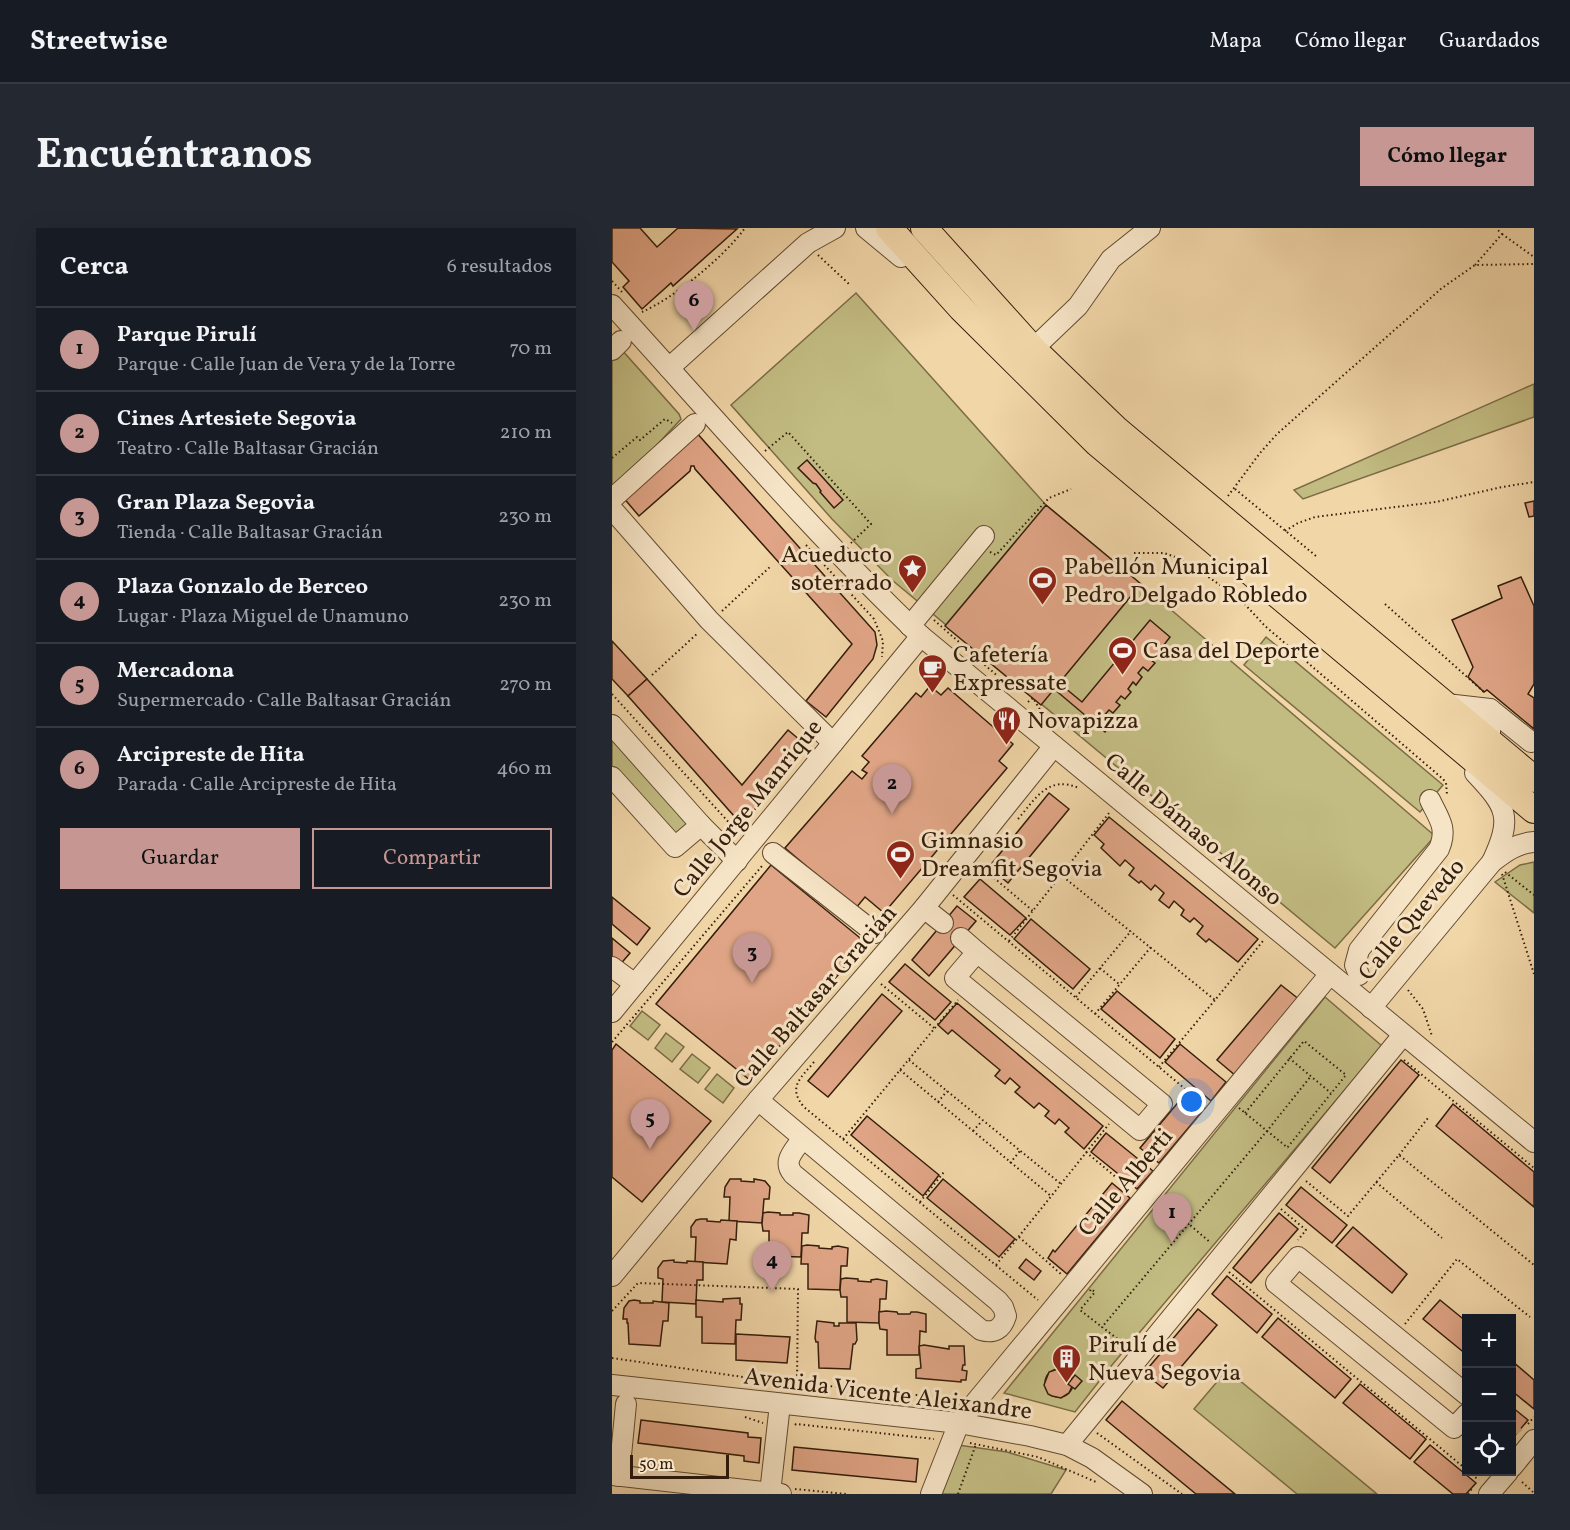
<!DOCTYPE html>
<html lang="es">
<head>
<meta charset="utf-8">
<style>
  body { margin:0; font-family:Vollkorn,serif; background:#242831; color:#f1f3f6 }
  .controls { position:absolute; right:18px; bottom:18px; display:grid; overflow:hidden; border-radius:0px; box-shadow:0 6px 24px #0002 }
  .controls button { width:54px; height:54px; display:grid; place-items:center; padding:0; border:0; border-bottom:2px solid #363941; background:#171b24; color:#f1f3f6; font:30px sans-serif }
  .scale { position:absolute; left:18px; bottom:15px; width:99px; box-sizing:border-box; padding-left:6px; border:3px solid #341d0b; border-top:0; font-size:16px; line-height:21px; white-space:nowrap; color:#341d0b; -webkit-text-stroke:4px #f6e4c6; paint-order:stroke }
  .you { position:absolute; left:580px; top:874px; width:21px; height:21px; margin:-15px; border:4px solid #fff; border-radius:50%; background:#1a73e8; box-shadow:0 0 0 9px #1a73e833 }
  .badge { display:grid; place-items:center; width:39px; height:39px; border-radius:50%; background:#c59692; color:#111; font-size:20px; font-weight:700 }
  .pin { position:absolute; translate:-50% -50px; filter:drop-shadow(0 2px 3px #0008) }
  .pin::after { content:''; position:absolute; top:32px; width:21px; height:18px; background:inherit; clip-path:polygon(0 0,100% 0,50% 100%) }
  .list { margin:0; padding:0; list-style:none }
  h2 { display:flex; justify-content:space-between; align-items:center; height:78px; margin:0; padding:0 24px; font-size:26px }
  h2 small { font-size:20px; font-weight:400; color:#9ea1a6 }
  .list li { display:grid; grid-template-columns:39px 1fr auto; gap:18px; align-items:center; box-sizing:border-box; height:84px; padding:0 24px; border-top:2px solid #363941 }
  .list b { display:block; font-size:22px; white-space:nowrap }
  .list p { margin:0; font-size:20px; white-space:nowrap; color:#9ea1a6 }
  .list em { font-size:20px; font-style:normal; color:#9ea1a6 }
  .actions { display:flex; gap:12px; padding:18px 24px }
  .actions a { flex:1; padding:14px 0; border:2px solid #c59692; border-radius:0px; text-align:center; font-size:21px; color:#c59692 }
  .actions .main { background:#c59692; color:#111 }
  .icon { flex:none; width:33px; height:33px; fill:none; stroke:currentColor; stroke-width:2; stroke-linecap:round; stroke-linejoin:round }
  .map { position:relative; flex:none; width:922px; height:1266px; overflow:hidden; border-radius:0px }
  header { display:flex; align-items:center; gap:36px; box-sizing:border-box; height:84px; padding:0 30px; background:#171b24; border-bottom:2px solid #363941 }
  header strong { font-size:28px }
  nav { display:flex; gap:33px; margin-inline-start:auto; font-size:21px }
  .intro { display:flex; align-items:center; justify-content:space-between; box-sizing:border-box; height:144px; padding:0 36px }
  h1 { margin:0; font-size:42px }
  .button { padding:15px 27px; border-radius:0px; background:#c59692; color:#111; font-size:21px; font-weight:700 }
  main { display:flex; gap:36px; padding:0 36px }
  aside { flex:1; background:#171b24; border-radius:0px; box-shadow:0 6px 24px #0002 }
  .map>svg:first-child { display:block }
</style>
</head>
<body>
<header>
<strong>Streetwise</strong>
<nav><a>Mapa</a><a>Cómo llegar</a><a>Guardados</a></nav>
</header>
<div class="intro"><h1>Encuéntranos</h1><a class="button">Cómo llegar</a></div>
<main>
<aside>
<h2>Cerca<small>6 resultados</small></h2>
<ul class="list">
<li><span class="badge">1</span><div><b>Parque Pirulí</b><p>Parque · Calle Juan de Vera y de la Torre</p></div><em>70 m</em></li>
<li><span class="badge">2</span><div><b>Cines Artesiete Segovia</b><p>Teatro · Calle Baltasar Gracián</p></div><em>210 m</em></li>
<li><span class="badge">3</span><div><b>Gran Plaza Segovia</b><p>Tienda · Calle Baltasar Gracián</p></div><em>230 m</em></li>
<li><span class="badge">4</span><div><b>Plaza Gonzalo de Berceo</b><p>Lugar · Plaza Miguel de Unamuno</p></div><em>230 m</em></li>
<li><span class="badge">5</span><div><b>Mercadona</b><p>Supermercado · Calle Baltasar Gracián</p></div><em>270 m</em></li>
<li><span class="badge">6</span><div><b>Arcipreste de Hita</b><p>Parada · Calle Arcipreste de Hita</p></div><em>460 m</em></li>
</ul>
<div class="actions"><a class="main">Guardar</a><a>Compartir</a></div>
</aside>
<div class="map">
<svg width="922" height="1266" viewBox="0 0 922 1266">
  <rect width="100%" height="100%" fill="#f1d6a8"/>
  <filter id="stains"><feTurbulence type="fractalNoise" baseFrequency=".00333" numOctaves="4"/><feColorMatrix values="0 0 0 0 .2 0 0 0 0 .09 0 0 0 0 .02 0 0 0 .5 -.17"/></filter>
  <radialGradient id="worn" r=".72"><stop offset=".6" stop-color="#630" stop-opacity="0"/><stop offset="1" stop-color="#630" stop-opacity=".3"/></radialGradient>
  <!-- green -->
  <g fill="#c2bc82" stroke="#7b6c46" stroke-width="1.5">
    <polygon points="244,65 434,277 529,356 823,608 723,720 280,352 220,291 119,177"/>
    <polygon points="9,121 67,186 69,191 0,265 0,122"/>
    <polygon points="922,156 922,189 691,271 682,262"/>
    <polygon points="654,409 831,557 808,584 632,437"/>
    <polygon points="0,505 78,593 66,607 56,603 0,541"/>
    <polygon points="922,634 922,685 883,654 908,637"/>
    <polygon points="713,769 770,818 500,1137 463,1184 392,1165"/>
    <polygon points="30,783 48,797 36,812 18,798"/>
    <polygon points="54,805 72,819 60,834 43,820"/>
    <polygon points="80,826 98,840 86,855 68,841"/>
    <polygon points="105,846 122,860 111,875 93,861"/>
    <polygon points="615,1142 765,1266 685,1266 582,1181"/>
    <polygon points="346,1217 395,1224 454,1242 439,1266 324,1266"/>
  </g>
  <!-- building -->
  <g fill="#e0a586" stroke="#341d0b" stroke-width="1.5">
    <polygon points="0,0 28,0 45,19 66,0 125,1 61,58 59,55 30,81 11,59 17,53 0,34"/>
    <polygon points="83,203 263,404 265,417 261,431 214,489 194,473 240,416 83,241 82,238 79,238 78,243 27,288 10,268"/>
    <polygon points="195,232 231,272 222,280 208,264 209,263 204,256 201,255 186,240"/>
    <polygon points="922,273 922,288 917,289 913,275"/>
    <polygon points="434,277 529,356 429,477 333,398"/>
    <polygon points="909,349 922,378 922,456 916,466 922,470 922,501 875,462 872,464 856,449 861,439 840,392 890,370 886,358"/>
    <polygon points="538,392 558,409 551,418 555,421 547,430 543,426 539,432 543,435 536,443 531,439 526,445 530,449 524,457 521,454 516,461 519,464 513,471 509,468 504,474 508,477 501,485 497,482 490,490 498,497 493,504 442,461 447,455 470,474"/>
    <polygon points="0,413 35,451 16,468 0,451"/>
    <polygon points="35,451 130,557 176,502 195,518 130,597 16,468"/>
    <polygon points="318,458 329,467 336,460 401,516 387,533 395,540 272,685 253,669 244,680 173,620 240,543 250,551 255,545 250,542 257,534 250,528 304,465 309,469"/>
    <polygon points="437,565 457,581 396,655 377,639"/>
    <polygon points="497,589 646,711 626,734 597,711 594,714 585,706 591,698 582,690 578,694 569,687 572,682 562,673 557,680 547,672 552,665 543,657 539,662 529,653 527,655 517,647 522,640 513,632 508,638 489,620 492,616 482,607"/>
    <polygon points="159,637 253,714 139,853 44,776"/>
    <polygon points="368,651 414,690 398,707 352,669"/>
    <polygon points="0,669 38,700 25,717 0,696"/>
    <polygon points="345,678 364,693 317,748 300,732"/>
    <polygon points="419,691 478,741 461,761 402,711"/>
    <polygon points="0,710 18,725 6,739 0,734"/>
    <polygon points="293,736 339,774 323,792 277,754"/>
    <polygon points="669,757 688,772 624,848 605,832"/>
    <polygon points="505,763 563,811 548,830 489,781"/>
    <polygon points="270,766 290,783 216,869 196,853"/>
    <polygon points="345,775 491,898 472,921 453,904 457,900 447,891 443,896 433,888 437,883 427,875 422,880 403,864 408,859 398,850 393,856 383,848 388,842 340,802 336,806 326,797"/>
    <polygon points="4,816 99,893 30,974 0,949 0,822"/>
    <polygon points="568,816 614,854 599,873 553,834"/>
    <polygon points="789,832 807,847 718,955 700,940"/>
    <polygon points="574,865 593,880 547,935 528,920"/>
    <polygon points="841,876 922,944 922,979 824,898"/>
    <polygon points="255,888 327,947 311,968 239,907"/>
    <polygon points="494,905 541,943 525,961 479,924"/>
    <polygon points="118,951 129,951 129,953 142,954 142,951 148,952 153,953 158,959 157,971 152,971 150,995 117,993 118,969 112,969 113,959"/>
    <polygon points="331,951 403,1011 387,1029 315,970"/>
    <polygon points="500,955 518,970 455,1046 436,1030 441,1022 443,1024"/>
    <polygon points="689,959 735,997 720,1015 674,977"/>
    <polygon points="156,984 168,985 168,987 181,987 181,985 187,985 197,987 196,1005 190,1005 189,1029 157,1028 157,1003 151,1003 150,996 151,985"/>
    <polygon points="667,985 686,1001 639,1055 621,1040"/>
    <polygon points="89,991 95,991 95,993 108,994 109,992 125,993 124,1012 118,1011 115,1036 83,1034 84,1009 79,1009 79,999 84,992"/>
    <polygon points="741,999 795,1046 780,1065 724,1018"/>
    <polygon points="195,1017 207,1018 207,1020 220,1021 220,1019 226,1018 236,1020 235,1038 229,1038 228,1062 196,1061 196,1036 189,1036 190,1018"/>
    <polygon points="414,1031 429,1043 422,1052 407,1040"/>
    <polygon points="62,1032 62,1034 75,1035 75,1033 91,1034 91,1052 85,1052 84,1076 50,1074 51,1051 46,1050 46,1040 51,1033"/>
    <polygon points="615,1048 660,1086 645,1105 600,1066"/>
    <polygon points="234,1050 246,1051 246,1053 259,1054 259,1052 265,1051 275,1053 274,1071 268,1071 267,1095 235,1094 235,1069 229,1069 228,1062 229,1051"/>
    <polygon points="128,1070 128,1076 130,1076 129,1092 124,1092 123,1116 90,1115 90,1089 84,1089 84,1072 111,1074 111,1071"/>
    <polygon points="22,1072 28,1073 28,1075 41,1075 41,1073 57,1075 56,1093 51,1093 48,1118 17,1116 16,1095 15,1095 15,1091 11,1091 12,1080 17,1073"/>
    <polygon points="828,1072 855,1094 855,1127 811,1091"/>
    <polygon points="586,1081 605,1097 551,1160 532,1145"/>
    <polygon points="274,1083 285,1084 286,1086 298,1086 299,1084 305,1084 314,1086 314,1104 308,1103 307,1127 275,1127 275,1102 268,1101 267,1095 267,1084"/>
    <polygon points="666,1090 739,1151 723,1170 650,1109"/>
    <polygon points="205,1093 222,1095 222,1098 227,1098 227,1095 244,1095 245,1112 243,1116 241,1116 238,1141 207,1140 206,1114 204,1114 203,1110"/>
    <polygon points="124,1106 178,1109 175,1135 124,1132"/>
    <polygon points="312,1117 337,1121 337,1118 352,1118 353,1137 351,1137 350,1142 355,1143 354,1152 349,1152 349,1154 304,1150 304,1141 309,1140 307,1118"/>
    <polygon points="900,1133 922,1152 922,1181 900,1163"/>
    <circle cx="447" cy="1155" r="14"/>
    <polygon points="446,1141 455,1144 459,1147 461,1156 457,1165 449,1170 440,1168 436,1166 432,1157 437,1144"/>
    <polygon points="463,1147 470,1153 463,1161 456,1156"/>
    <polygon points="748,1156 814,1211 798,1231 731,1175"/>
    <polygon points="510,1173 623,1266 584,1266 494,1192"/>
    <polygon points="900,1179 916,1192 900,1211"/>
    <polygon points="29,1192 136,1205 136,1209 149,1210 147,1235 132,1233 132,1228 26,1215"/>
    <polygon points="818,1217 864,1255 854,1266 841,1266 802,1234"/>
    <polygon points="182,1219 306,1231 304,1254 180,1242"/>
  </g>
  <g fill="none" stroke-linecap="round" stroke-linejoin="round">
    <!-- minor-tunnel -->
    <polyline stroke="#cbb189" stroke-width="20" stroke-dasharray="20 10" stroke-linecap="butt" points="900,1205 902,1208"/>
    <defs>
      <g id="minor">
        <polyline points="254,0 289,29"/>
        <path d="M0 77C102 189 200 304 309 408L922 914"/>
        <polyline points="421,121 466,78 499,31 538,0"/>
        <polyline points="0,122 9,113"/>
        <polyline points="57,140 196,15 223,0"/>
        <polyline points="0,271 83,196"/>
        <polyline points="0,281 97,392 221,515"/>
        <polyline points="298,398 372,308"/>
        <polyline points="834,476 878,481 878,514"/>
        <polyline points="878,481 919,514"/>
        <polyline points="0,497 89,597 125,633"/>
        <path d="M863 545C895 579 901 589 880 634"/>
        <polyline points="0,549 63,619 89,597"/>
        <polyline points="161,625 263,705"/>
        <polyline points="312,680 331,695"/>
        <polyline points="349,710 365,724"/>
        <polygon points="365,724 550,876 528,902 343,750"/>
        <polyline points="0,739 23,756"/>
        <path d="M747 747 743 737 747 722 827 621C836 600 827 591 818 572"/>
        <path d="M759 780 880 634C893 624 905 615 922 614"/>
        <polyline points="0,784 309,408"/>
        <path d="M146 872 386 1073 391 1079 394 1088C390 1101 382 1106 369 1102L181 946C170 933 182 923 190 911"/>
        <polyline points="0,1048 146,872 312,680 442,518"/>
        <polyline points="0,1157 347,1195 418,1208 455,1217 480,1230 530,1266"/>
        <polyline points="855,1167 686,1029 664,1055 842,1200 855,1186"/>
        <polyline points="455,1217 791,807"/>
        <polyline points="900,1239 922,1212"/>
        <polyline points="0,1247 169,1266"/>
        <polyline points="7,1248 14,1176"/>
        <polyline points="158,1265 168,1176"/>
        <polyline points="319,1266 347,1195 353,1187 718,746"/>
        <polyline points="877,1266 896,1244"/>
      </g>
      <g id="major">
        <polyline points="277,0 349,80 485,215 922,582"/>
        <polyline points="312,0 421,121 505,202 922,551"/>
      </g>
    </defs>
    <!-- minor casing -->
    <use href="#minor" stroke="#634b32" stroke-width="22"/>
    <!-- major casing -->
    <use href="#major" stroke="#341d0b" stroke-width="28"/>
    <!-- path -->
    <g stroke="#341d0b" stroke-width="2" stroke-dasharray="1.5 3" stroke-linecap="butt">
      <polyline points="890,6 922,29"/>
      <polyline points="206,27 237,56"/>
      <polyline points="863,37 890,6 884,0"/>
      <polyline points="0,53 10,64"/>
      <path d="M30 84C62 70 112 29 133 0"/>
      <polyline points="153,223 176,204 259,296 238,316"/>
      <polyline points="0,230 25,209 28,212 53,191 60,195"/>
      <polyline points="623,261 704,328"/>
      <polyline points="616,268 648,225 665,206 830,60 863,37 922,36"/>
      <polyline points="673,303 686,295 703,289 824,274 890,259 922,254"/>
      <polyline points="194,317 262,391 271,413 270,429"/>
      <polyline points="378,324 384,327 437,270 459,261"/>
      <polyline points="522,325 552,325 572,332 628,371 653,398 831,551 834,555 835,567"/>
      <polyline points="773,376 872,464"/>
      <polyline points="110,383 159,338"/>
      <polyline points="322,392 390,452"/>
      <polyline points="40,447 86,405"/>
      <polyline points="0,466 121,599 129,602"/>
      <polyline points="416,474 421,470 430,485"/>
      <polyline points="497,585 449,647 603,772 651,713"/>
      <path d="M406 591C424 570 436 547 467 560"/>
      <polyline points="368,638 421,683"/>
      <polyline points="893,644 922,667"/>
      <polyline points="890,646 922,746"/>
      <polyline points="341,667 590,875"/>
      <polyline points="397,713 449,647"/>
      <polyline points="488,740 507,756"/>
      <polyline points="269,756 322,800"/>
      <polyline points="796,762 811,781 820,808"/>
      <polyline points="464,769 519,703"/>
      <polyline points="483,786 539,719"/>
      <polyline points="0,814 150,638"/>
      <polyline points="677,830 719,865"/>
      <polyline points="297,832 449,956"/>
      <polyline points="792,832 922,940"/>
      <path d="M202 834C189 850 175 859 192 879L426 1072"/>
      <polyline points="547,839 603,772"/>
      <polyline points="288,842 439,968"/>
      <polyline points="326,874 335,863"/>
      <polyline points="627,880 676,920"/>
      <polyline points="633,885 692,813 734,847 675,920"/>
      <polyline points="361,903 370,893"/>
      <polyline points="231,911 346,772"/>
      <polyline points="474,924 518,961"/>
      <polyline points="787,927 816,890"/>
      <polyline points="398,935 408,923"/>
      <polyline points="694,953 736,988 787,927 922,1037"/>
      <polyline points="764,954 830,1010"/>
      <polyline points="308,974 332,944"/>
      <polyline points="551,974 599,1015"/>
      <polyline points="669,981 694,1002 686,1012"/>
      <polyline points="407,1009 450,1047"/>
      <polyline points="384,1037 497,896"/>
      <polyline points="617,1044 855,1242"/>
      <polyline points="478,1063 479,1061 483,1064 468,1082 490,1099"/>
      <polyline points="0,1083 26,1055 186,1061 185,1155"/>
      <polyline points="793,1096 845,1031 918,1089"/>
      <polyline points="516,1119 490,1099 655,903 699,848"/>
      <polyline points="0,1130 138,1150 344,1171"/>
      <polyline points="133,1189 151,1195"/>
      <polyline points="916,1196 922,1189"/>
      <polyline points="183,1197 184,1196 322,1211"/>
      <polyline points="485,1205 570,1266"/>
      <polyline points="358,1215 426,1229 484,1254"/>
      <polyline points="856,1244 867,1252"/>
      <polyline points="910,1254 922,1265"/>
      <polyline points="183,1261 234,1266"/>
      <polyline points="346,1266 364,1216"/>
      <polyline points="856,1266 861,1259"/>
    </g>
    <!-- minor -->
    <use href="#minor" stroke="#f6e4c6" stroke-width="20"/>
    <!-- major -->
    <use href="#major" stroke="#f1d6a8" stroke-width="26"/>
  </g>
  <!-- icons -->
  <defs>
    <symbol id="sight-pin" viewBox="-11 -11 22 30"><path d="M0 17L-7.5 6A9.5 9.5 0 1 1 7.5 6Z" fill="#8f2418" stroke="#f6e4c6"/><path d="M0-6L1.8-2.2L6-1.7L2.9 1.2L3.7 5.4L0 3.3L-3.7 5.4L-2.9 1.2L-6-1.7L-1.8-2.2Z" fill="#fff"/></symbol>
    <symbol id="stadium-pin" viewBox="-11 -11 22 30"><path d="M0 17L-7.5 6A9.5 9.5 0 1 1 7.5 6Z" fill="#8f2418" stroke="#f6e4c6"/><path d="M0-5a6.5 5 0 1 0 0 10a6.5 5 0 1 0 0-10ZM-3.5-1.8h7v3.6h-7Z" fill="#fff"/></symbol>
    <symbol id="cafe-pin" viewBox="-11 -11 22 30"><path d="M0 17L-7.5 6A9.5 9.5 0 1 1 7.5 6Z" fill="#8f2418" stroke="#f6e4c6"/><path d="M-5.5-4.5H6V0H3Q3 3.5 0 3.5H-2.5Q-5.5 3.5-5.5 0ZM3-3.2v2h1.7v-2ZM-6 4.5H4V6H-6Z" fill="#fff"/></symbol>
    <symbol id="restaurant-pin" viewBox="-11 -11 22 30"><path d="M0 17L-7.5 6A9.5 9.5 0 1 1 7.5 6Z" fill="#8f2418" stroke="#f6e4c6"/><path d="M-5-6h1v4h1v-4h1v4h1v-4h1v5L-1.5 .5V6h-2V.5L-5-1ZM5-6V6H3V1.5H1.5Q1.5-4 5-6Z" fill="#fff"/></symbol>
    <symbol id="building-pin" viewBox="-11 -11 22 30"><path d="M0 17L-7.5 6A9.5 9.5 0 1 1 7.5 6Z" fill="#8f2418" stroke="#f6e4c6"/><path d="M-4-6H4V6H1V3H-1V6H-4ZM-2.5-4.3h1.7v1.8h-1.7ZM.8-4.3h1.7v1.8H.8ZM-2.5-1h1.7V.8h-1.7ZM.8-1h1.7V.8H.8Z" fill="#fff"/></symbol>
  </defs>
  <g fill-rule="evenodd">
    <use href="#sight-pin" x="284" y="324" width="33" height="45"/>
    <use href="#stadium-pin" x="414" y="336" width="33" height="45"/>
    <use href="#stadium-pin" x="494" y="406" width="33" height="45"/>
    <use href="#cafe-pin" x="304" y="424" width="33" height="45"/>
    <use href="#restaurant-pin" x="378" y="476" width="33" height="45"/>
    <use href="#stadium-pin" x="272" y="610" width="33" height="45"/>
    <use href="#building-pin" x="438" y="1114" width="33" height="45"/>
  </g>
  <g text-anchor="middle" stroke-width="6" stroke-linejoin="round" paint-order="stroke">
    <!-- poi labels -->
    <g font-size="24" fill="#341d0b" stroke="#f6e4c6" text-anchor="start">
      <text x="280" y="334" text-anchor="end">Acueducto<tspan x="280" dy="28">soterrado</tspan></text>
      <text x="452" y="346">Pabellón Municipal<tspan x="452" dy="28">Pedro Delgado Robledo</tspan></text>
      <text x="531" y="430">Casa del Deporte</text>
      <text x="341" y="434">Cafetería<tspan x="341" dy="28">Expressate</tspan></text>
      <text x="415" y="500">Novapizza</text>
      <text x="309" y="620">Gimnasio<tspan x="309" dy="28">Dreamfit Segovia</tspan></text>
      <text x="476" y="1124">Pirulí de<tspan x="476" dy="28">Nueva Segovia</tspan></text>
    </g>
    <!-- street labels -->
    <g font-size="24" fill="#341d0b" stroke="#f6e4c6">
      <text transform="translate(135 580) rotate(-51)" y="8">Calle Jorge Manrique</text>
      <text transform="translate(582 601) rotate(40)" y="8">Calle Dámaso Alonso</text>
      <text transform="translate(799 691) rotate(-50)" y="8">Calle Quevedo</text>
      <text transform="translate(203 768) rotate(-49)" y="8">Calle Baltasar Gracián</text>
      <text transform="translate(513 954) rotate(-50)" y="8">Calle Alberti</text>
      <text transform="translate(276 1165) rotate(7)" y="8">Avenida Vicente Aleixandre</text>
    </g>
  </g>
  <rect width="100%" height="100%" filter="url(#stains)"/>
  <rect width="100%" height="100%" fill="url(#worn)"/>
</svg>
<div class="controls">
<button>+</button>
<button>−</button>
<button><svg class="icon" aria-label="locate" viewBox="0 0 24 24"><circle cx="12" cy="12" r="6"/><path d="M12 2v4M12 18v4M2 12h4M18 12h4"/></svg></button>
</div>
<div class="scale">50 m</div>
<div class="you"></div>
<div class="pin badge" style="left:560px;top:1015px">1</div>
<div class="pin badge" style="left:280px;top:586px">2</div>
<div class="pin badge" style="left:140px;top:755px">3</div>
<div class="pin badge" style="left:160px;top:1063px">4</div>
<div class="pin badge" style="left:38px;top:921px">5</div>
<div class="pin badge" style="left:82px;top:103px">6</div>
</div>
</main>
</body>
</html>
